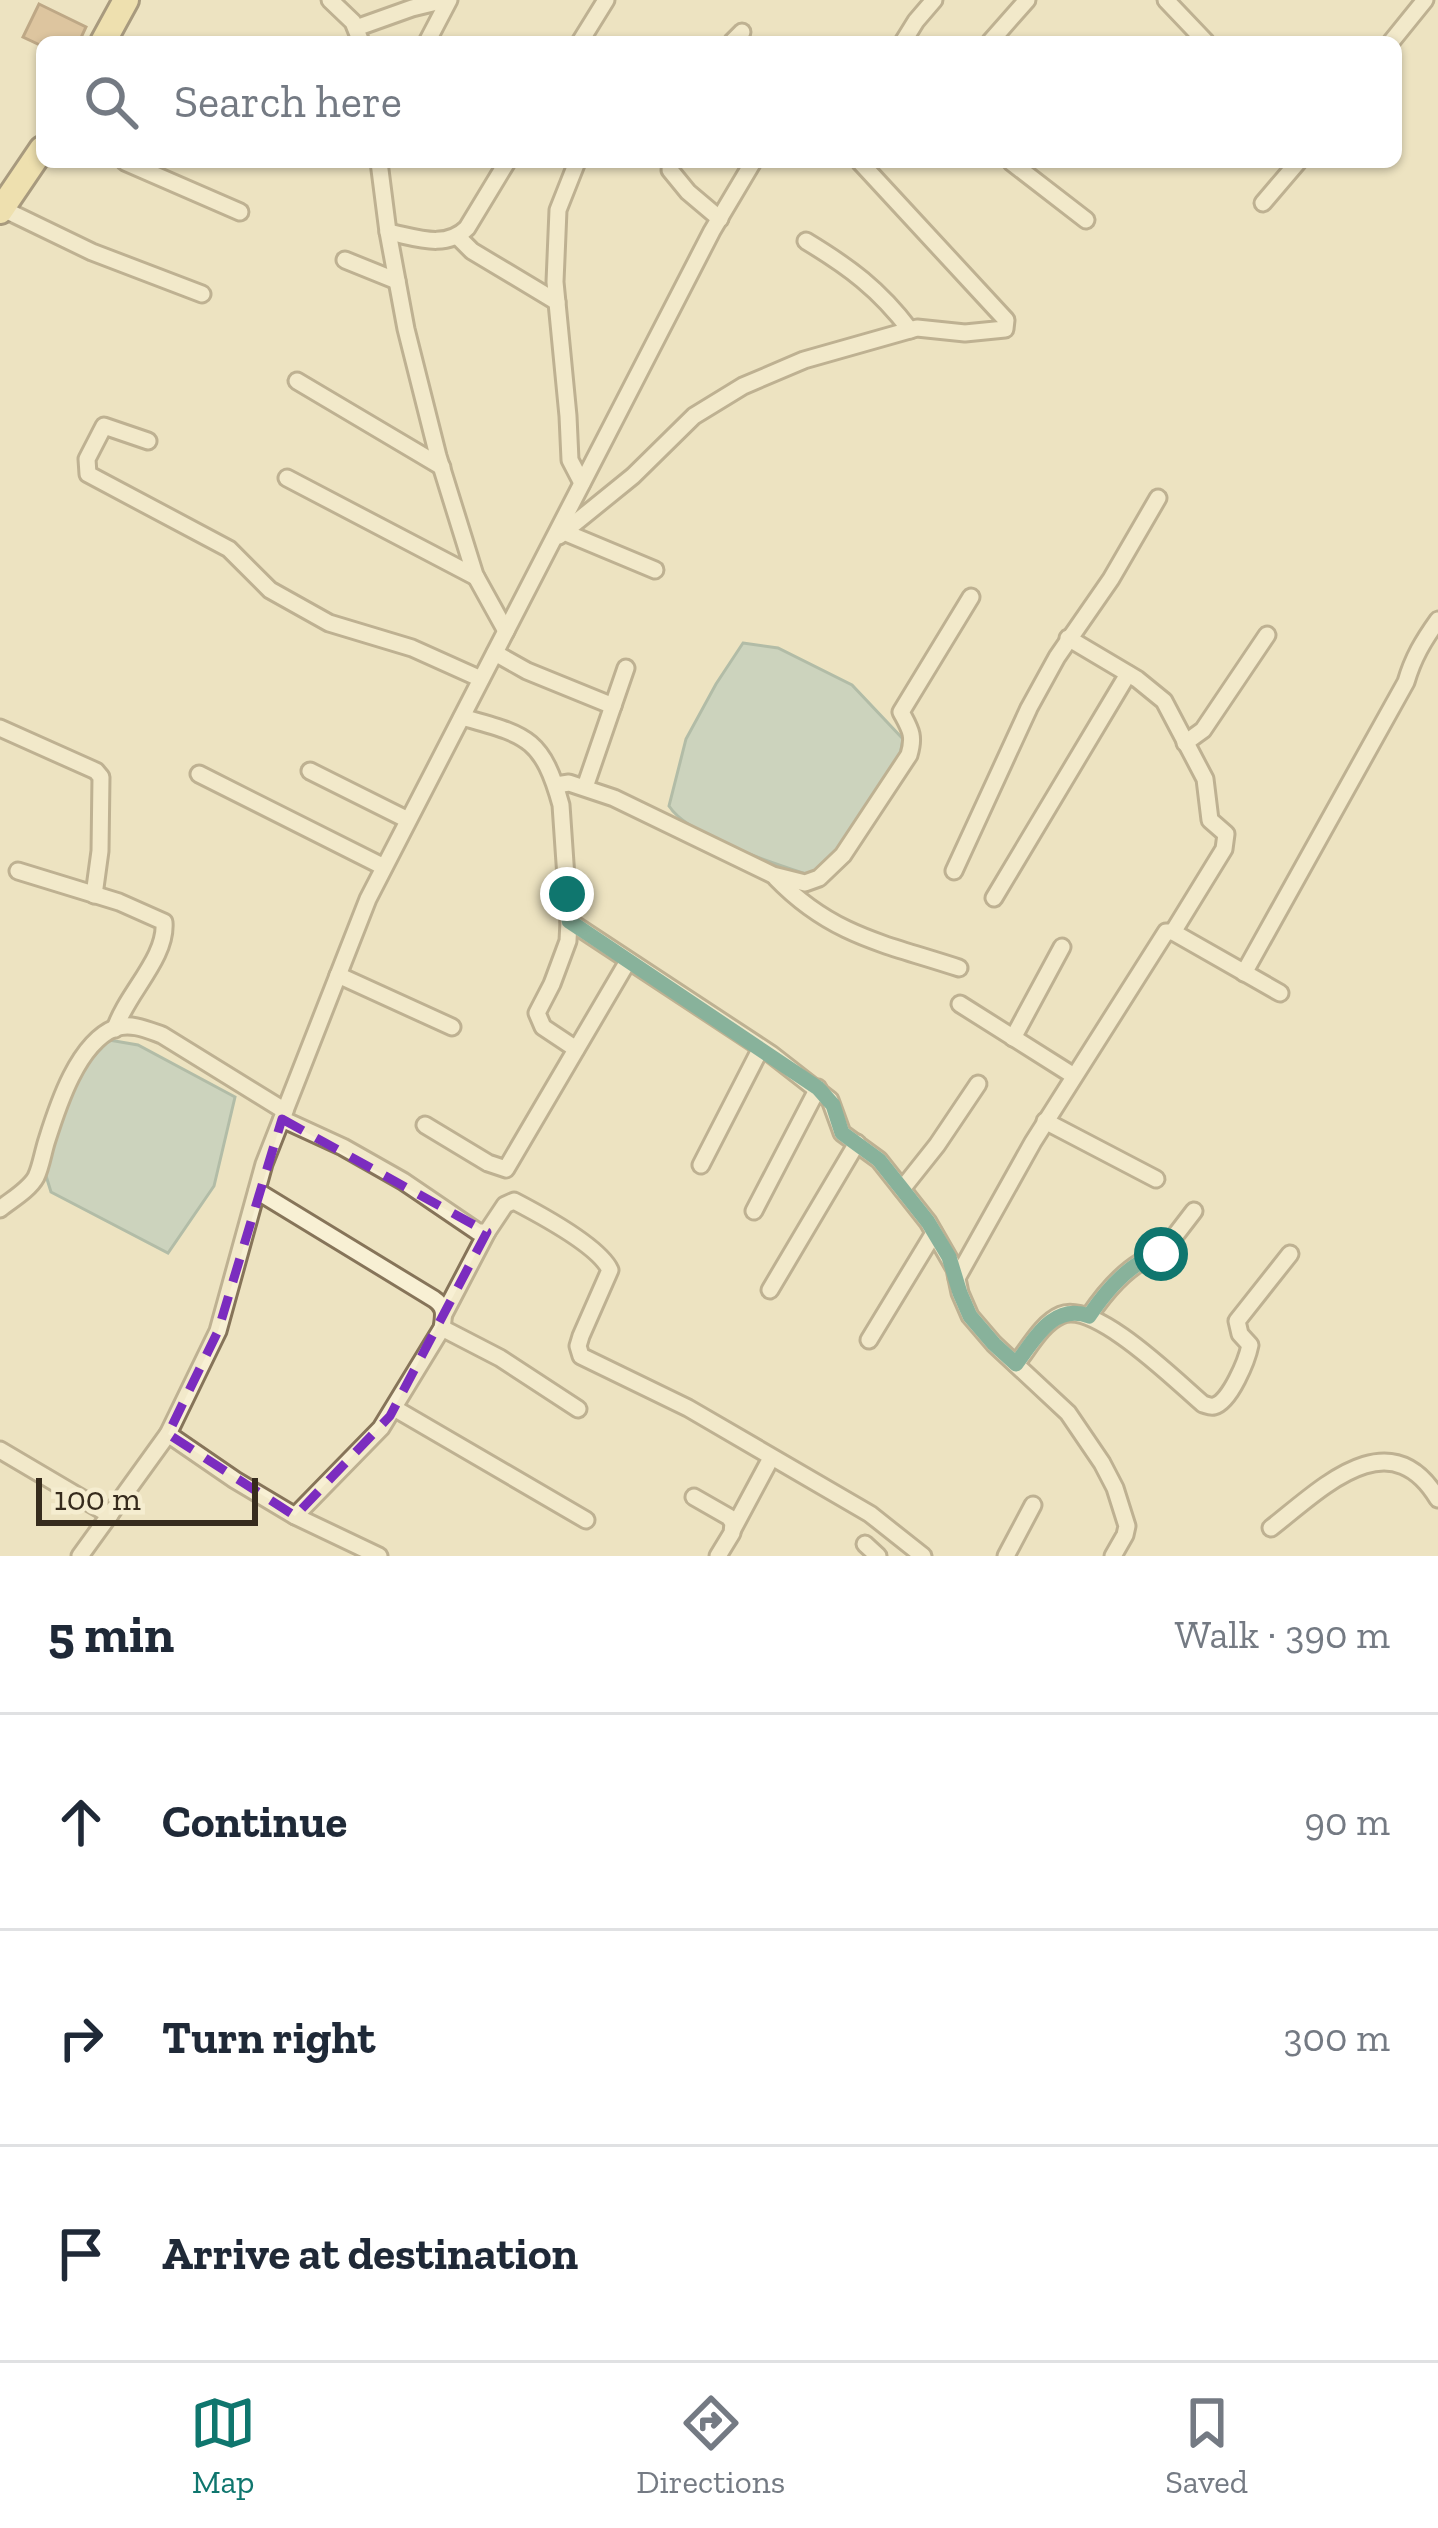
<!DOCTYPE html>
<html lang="en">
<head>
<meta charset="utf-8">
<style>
  body { margin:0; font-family:"Zilla Slab",serif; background:#f2f2f3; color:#1f2937 }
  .scale { position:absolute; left:36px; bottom:30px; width:222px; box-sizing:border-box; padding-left:12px; border:6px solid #362b1d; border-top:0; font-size:33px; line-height:42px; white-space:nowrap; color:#362b1d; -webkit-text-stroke:9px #f5edd0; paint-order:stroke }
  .stop { position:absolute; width:36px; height:36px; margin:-27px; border:9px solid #0f766e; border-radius:50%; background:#fff }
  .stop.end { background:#0f766e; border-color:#fff; box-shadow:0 3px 12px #0008 }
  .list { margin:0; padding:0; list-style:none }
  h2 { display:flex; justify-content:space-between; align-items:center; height:156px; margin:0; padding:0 48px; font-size:51px }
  h2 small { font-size:39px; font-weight:400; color:#747a83 }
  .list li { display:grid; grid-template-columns:78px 1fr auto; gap:36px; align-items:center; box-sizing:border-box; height:216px; padding:0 48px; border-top:3px solid #e0e1e3 }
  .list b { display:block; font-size:45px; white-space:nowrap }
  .list em { font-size:39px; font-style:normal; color:#747a83 }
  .icon { flex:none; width:66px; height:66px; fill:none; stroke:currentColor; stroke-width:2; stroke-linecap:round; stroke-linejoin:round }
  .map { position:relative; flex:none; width:1438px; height:1556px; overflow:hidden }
  .search { position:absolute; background:#fff; box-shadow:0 3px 9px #0004; left:36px; right:36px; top:36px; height:132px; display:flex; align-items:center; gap:30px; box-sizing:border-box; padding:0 42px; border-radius:18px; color:#747a83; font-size:45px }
  .sheet { height:804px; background:#fff }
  nav { display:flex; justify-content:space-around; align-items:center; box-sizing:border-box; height:168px; border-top:3px solid #e0e1e3; background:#fff; font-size:33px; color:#747a83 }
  nav a { display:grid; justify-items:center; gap:6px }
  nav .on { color:#0f766e }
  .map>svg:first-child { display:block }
</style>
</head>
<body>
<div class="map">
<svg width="1438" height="1556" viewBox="0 0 1438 1556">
  <rect width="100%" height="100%" fill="#ede3c1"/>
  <!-- water -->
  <g fill="#a4bfb9" stroke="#6b8d87" stroke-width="3">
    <path d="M743 643 778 648 852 685 903 739 899 760 888 778 852 827 833 860 812 876C776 864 689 837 669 806L686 739 716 684Z"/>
    <polygon points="109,1040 138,1045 235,1097 214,1186 168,1253 51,1192 43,1166 81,1070"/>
  </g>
  <!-- building -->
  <polygon fill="#cba077" stroke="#85603f" stroke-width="3" points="39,4 86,27 79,42 42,42 42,46 23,37"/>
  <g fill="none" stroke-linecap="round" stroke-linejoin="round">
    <defs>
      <g id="minor">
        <polyline points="330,0 353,22 361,42"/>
        <polyline points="1166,0 1206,42"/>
        <polyline points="356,28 412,8 445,0"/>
        <polyline points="427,42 449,0"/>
        <polyline points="580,42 606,0"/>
        <polyline points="732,42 742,32"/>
        <polyline points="903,42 916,21 934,0"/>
        <polyline points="990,42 1027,0"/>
        <polyline points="1391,42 1425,0"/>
        <polyline points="125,162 240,212"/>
        <polyline points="379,162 388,232 406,329 438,456 475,575 506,631"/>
        <polyline points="577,162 558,210 555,282 568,416 570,460 582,483"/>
        <polyline points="671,162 670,170 688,192 720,219"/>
        <polyline points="1011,162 1086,220"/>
        <polyline points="1263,203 1298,162"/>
        <polyline points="1,208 92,252 202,294"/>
        <path d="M388 232C415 237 445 250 467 228L507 162"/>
        <polyline points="458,237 472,251 557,302"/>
        <path d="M806 241C849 267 879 289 910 330"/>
        <polyline points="345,260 397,281"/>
        <polyline points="297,381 442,467"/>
        <polyline points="148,441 104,426 87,459 88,474 229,549 270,590 329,623 412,648 481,679"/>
        <polyline points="287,478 476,577"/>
        <polyline points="564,532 655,570"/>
        <polyline points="559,536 633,476 694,416 743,386 804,360 917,328 965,333 1005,329 1006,320 860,162"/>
        <polyline points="1068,638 1137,679 1164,701 1205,779 1210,820 1226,834 1224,849 1173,932"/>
        <polyline points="495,653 527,671 613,706"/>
        <path d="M462 717C525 735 542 736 561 805L569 921 568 941 552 984 537 1013 543 1027 576 1049"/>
        <polyline points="0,728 96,771 101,777 100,851 94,895"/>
        <polyline points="1185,743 1203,730 1267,635"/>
        <polyline points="310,771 408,820"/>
        <polyline points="199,774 384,867"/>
        <path d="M556 785 569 783 614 798 773 875 805 883 819 878 843 855 909 755C915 735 910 729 901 712L971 597"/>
        <polyline points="585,787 626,668"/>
        <path d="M18 871 119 902 164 922C167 958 126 994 115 1029"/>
        <polyline points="954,871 1029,708 1057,657 1111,579 1158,498"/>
        <path d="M776 878C832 936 886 944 959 968"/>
        <polyline points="994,898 1128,674"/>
        <polyline points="569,921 771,1054 830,1100 842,1133 879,1160 928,1222 955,1269 960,1293 970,1316 994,1344 1068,1413 1102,1463 1115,1488 1127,1526 1125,1535 1113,1556"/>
        <path d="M1244 973 1406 682C1413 658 1423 641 1438 620"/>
        <polyline points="338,975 452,1027"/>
        <polyline points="960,1004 1074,1076"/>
        <polyline points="1013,1038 1062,947"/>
        <path d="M282 1119 343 1147 403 1181 478 1232H487L505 1205 514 1201C539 1214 599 1246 610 1270L581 1336 578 1346 581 1356 688 1408 870 1514 923 1556"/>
        <polyline points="1045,1121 1156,1179"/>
        <polyline points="425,1125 488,1163 506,1169 628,961"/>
        <polyline points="701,1165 761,1048"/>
        <polyline points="902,1189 937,1145 978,1084"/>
        <path d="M257 1191 434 1299C446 1307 444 1315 442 1328L381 1428 295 1516"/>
        <path d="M0 1209C11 1200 29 1190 36 1177 41 1167 43 1152 47 1140 58 1105 78 1043 115 1028 131 1022 148 1030 162 1035L285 1111"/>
        <polyline points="754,1211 818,1088"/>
        <polyline points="957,1278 1033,1142 1166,932 1173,932 1280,993"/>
        <polyline points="770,1290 857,1143"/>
        <polyline points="444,1314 487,1232"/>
        <path d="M1089 1316C1106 1291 1131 1260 1161 1254L1194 1211"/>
        <polyline points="442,1328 500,1358 578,1409"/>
        <polyline points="869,1340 934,1233"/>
        <path d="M1016 1364C1029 1348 1042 1323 1061 1315 1095 1300 1177 1382 1203 1404 1207 1405 1210 1407 1214 1406 1230 1402 1247 1360 1250 1345L1240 1334 1237 1321 1290 1254"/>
        <polyline points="394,1408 586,1520"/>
        <polyline points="168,1434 235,1480 295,1516 379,1556"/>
        <polyline points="0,1450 110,1515"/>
        <polyline points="694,1497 729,1517 733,1523 732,1533 718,1556"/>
        <path d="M1271 1528C1320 1490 1389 1418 1438 1499"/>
        <polyline points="733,1529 771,1458"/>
        <polyline points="865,1544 878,1556"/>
        <polyline points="80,1556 168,1434 218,1331 264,1164 368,899 712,231 753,162"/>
        <polyline points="1006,1556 1033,1505"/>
      </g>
      <g id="primary">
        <polyline points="103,42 126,0"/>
        <polyline points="0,211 42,149"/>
      </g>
    </defs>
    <!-- minor casing -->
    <use href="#minor" stroke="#867459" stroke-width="21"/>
    <!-- primary casing -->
    <use href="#primary" stroke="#54422d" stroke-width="30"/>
    <!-- minor -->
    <use href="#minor" stroke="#f8f0d4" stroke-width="15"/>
    <!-- primary -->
    <use href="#primary" stroke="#f0db99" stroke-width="24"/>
  </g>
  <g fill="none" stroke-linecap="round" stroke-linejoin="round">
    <!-- route -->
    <path stroke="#0f766e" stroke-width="15" d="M567 894 569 921 575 925 818 1088 833 1105 842 1133 879 1160 928 1222 949 1257 960 1293 970 1316 994 1344 1016 1364C1035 1339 1053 1303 1089 1316 1106 1291 1131 1260 1161 1254"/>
  </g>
  <!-- marked area -->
  <path d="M0 0H1438V1556H0ZM282 1119 487 1232 390 1416 295 1516 168 1434 218 1331Z" fill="#ede3c1" fill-opacity=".55" fill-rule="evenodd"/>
  <path fill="none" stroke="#7b2cbf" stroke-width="9" stroke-dasharray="24 15" stroke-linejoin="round" d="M282 1119 487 1232 390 1416 295 1516 168 1434 218 1331Z"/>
</svg>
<div class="scale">100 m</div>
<div class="stop" style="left:1161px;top:1254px"></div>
<div class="stop end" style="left:567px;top:894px"></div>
<div class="search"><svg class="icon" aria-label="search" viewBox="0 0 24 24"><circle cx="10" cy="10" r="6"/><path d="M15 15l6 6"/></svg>Search here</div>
</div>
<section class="sheet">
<h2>5 min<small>Walk · 390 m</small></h2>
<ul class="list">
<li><svg class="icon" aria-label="ahead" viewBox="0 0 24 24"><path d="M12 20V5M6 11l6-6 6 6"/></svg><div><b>Continue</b></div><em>90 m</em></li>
<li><svg class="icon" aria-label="right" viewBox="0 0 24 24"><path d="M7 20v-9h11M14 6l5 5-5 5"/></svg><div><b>Turn right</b></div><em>300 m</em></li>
<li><svg class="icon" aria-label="arrive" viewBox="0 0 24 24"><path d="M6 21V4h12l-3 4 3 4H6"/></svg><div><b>Arrive at destination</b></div></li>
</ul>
</section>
<nav>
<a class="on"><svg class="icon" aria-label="map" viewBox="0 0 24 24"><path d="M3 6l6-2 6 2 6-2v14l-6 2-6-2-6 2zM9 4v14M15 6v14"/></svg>Map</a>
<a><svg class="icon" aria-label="directions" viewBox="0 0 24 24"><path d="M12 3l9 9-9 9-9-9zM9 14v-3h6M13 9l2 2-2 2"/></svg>Directions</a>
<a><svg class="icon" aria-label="saved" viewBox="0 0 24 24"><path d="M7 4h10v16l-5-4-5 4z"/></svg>Saved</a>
</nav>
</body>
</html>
